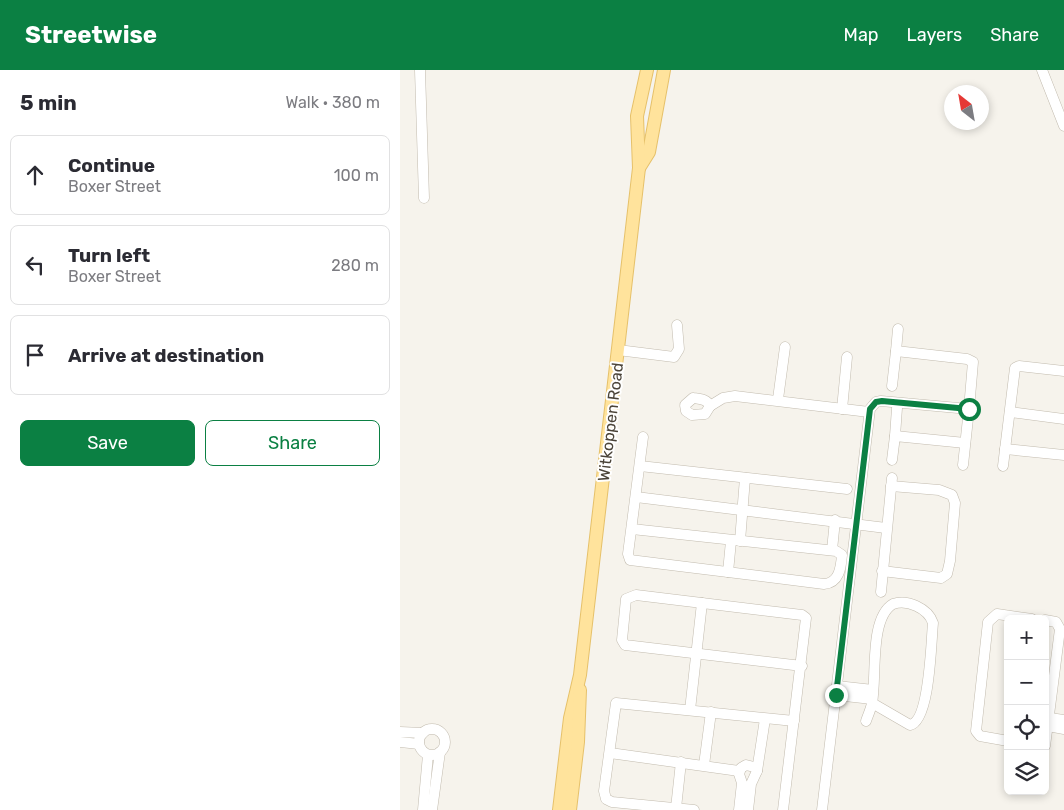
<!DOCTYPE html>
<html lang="en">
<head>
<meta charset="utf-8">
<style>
  body { margin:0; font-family:Rubik,sans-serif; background:#f7f7f7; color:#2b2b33 }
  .controls { position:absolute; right:15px; bottom:15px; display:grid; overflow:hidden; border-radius:8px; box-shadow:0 2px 8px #0003 }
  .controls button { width:45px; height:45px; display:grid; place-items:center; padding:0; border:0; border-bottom:1px solid #e1e1e2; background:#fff; color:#2b2b33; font:25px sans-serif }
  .compass { position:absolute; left:544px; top:15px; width:45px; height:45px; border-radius:50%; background:#fff; box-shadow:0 2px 8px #0003; rotate:329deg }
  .stop { position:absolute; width:15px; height:15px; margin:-11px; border:4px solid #0b8043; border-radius:50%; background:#fff }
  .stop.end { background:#0b8043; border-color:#fff; box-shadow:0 1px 5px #0008 }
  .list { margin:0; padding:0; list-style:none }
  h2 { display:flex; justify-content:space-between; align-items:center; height:65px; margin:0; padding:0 20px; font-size:21px }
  h2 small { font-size:16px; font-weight:400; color:#7c7c81 }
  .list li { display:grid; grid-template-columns:32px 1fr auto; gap:15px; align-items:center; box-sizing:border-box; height:80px; margin:0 10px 10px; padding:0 10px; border:1px solid #e1e1e2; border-radius:8px }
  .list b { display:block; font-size:19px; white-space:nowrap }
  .list p { margin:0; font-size:16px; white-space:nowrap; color:#7c7c81 }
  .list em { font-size:16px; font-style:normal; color:#7c7c81 }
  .actions { display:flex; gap:10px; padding:15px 20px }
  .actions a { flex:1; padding:11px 0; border:1px solid #0b8043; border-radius:8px; text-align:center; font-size:18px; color:#0b8043 }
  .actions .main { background:#0b8043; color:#fff }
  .icon { flex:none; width:28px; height:28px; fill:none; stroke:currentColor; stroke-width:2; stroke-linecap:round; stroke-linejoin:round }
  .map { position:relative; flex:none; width:664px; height:740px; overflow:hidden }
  header { display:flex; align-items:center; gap:30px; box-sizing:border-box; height:70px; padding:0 25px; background:#0b8043; color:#fff }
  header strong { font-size:24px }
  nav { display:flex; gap:28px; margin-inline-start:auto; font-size:18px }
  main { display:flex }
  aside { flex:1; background:#fff }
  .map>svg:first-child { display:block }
</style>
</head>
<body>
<header>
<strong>Streetwise</strong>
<nav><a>Map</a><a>Layers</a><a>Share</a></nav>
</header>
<main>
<aside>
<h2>5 min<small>Walk · 380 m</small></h2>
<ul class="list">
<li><svg class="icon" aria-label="ahead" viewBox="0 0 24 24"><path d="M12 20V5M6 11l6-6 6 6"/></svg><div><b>Continue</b><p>Boxer Street</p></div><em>100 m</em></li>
<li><svg class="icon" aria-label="left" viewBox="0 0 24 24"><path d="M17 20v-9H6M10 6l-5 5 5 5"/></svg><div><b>Turn left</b><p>Boxer Street</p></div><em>280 m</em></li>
<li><svg class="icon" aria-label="arrive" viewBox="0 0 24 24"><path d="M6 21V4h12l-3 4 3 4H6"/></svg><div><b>Arrive at destination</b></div></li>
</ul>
<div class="actions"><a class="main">Save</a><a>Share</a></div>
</aside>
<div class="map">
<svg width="664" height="740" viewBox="0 0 664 740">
  <rect width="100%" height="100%" fill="#f6f3ec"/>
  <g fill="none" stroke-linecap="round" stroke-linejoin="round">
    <defs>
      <g id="minor">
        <polyline points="20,0 24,128"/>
        <polyline points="642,0 664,56"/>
        <polyline points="498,259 496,281 567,289 573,292 569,339"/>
        <polyline points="218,280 274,287 279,279 277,255"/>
        <polyline points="492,316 496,281"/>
        <path d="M293 328C300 329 307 329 310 336L305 344 292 345 286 341 285 335Z"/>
        <polyline points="378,329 385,277"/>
        <polyline points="310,336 323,328 335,326 469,342"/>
        <polyline points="442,339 447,287"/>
        <polyline points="610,342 664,349"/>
        <polyline points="495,366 497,338"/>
        <polyline points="605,379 664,385"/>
        <polyline points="492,390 495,366 565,373"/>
        <polyline points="240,396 447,419"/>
        <polyline points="603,396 615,298 619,296 664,301"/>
        <polyline points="236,427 486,458"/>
        <path d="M232 459 436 481 442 485C441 498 439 513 424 514L230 490 228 484 243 367"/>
        <polyline points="340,471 345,408"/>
        <polyline points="432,480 435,450"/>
        <polyline points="482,501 541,508 547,504 550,491 555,433 552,425 539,420 491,416"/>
        <polyline points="328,502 331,471"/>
        <polyline points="481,522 492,408"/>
        <polyline points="645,550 656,552 660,559 645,676"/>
        <polyline points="437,616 473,620"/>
        <polyline points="436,625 472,629"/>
        <polyline points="290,640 302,533"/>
        <polyline points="650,648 664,650"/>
        <path d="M466 651C468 645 471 639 472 633 477 607 469 548 493 534 507 529 528 538 533 553 531 572 530 651 510 655L472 633"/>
        <polyline points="648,656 664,659"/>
        <circle cx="32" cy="672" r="13"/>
        <polyline points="0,662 23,663"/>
        <polyline points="608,671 580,666 576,661 588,552 597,544 632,549"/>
        <polyline points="0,672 19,674"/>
        <polyline points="210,683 339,701"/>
        <polyline points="304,695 311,642"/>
        <polyline points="357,701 365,649"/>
        <polyline points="276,738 281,692"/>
        <polyline points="23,740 28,685"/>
        <polyline points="32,740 40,682"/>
        <polyline points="294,740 212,732 206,729 204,721 216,633 394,651"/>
        <polyline points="339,740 342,713 339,704 341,698 346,695 354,697 357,701 351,714 348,740"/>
        <polyline points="383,740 406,548 402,545 236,525 226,529 222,570 225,575 402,596"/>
        <polyline points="422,740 470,339 476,332 481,331 569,339 563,395"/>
      </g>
      <g id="major">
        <polyline points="239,98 249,82 264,0"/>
        <polyline points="159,740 170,648 180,605 239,98 237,46 247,0"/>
        <polyline points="170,740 178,672 180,620"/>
      </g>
    </defs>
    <!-- minor casing -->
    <use href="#minor" stroke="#c2bbae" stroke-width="11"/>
    <!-- major casing -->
    <use href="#major" stroke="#e6c16a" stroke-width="14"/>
    <!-- minor -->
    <use href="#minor" stroke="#fff" stroke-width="10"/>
    <!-- major -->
    <use href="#major" stroke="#ffe39c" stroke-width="12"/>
  </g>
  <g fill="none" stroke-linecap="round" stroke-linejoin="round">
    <!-- route -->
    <polyline stroke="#0b8043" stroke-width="6" points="436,625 470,339 476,332 482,331 569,339"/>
  </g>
  <g text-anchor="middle" stroke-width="4" stroke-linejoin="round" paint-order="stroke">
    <!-- street labels -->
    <g font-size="16" fill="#4b4439" stroke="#fff">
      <text transform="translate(210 352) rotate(-83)" y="6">Witkoppen Road</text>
    </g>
  </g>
</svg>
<div class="controls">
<button>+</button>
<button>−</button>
<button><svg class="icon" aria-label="locate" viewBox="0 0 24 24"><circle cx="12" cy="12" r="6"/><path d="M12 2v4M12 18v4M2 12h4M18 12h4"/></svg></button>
<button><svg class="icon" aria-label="layers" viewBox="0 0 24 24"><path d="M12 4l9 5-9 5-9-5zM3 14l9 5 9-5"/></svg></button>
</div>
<svg class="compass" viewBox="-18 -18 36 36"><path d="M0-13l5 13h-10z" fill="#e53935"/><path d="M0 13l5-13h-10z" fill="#7c7c81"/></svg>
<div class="stop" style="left:569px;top:339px"></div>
<div class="stop end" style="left:436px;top:625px"></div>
</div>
</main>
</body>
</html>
